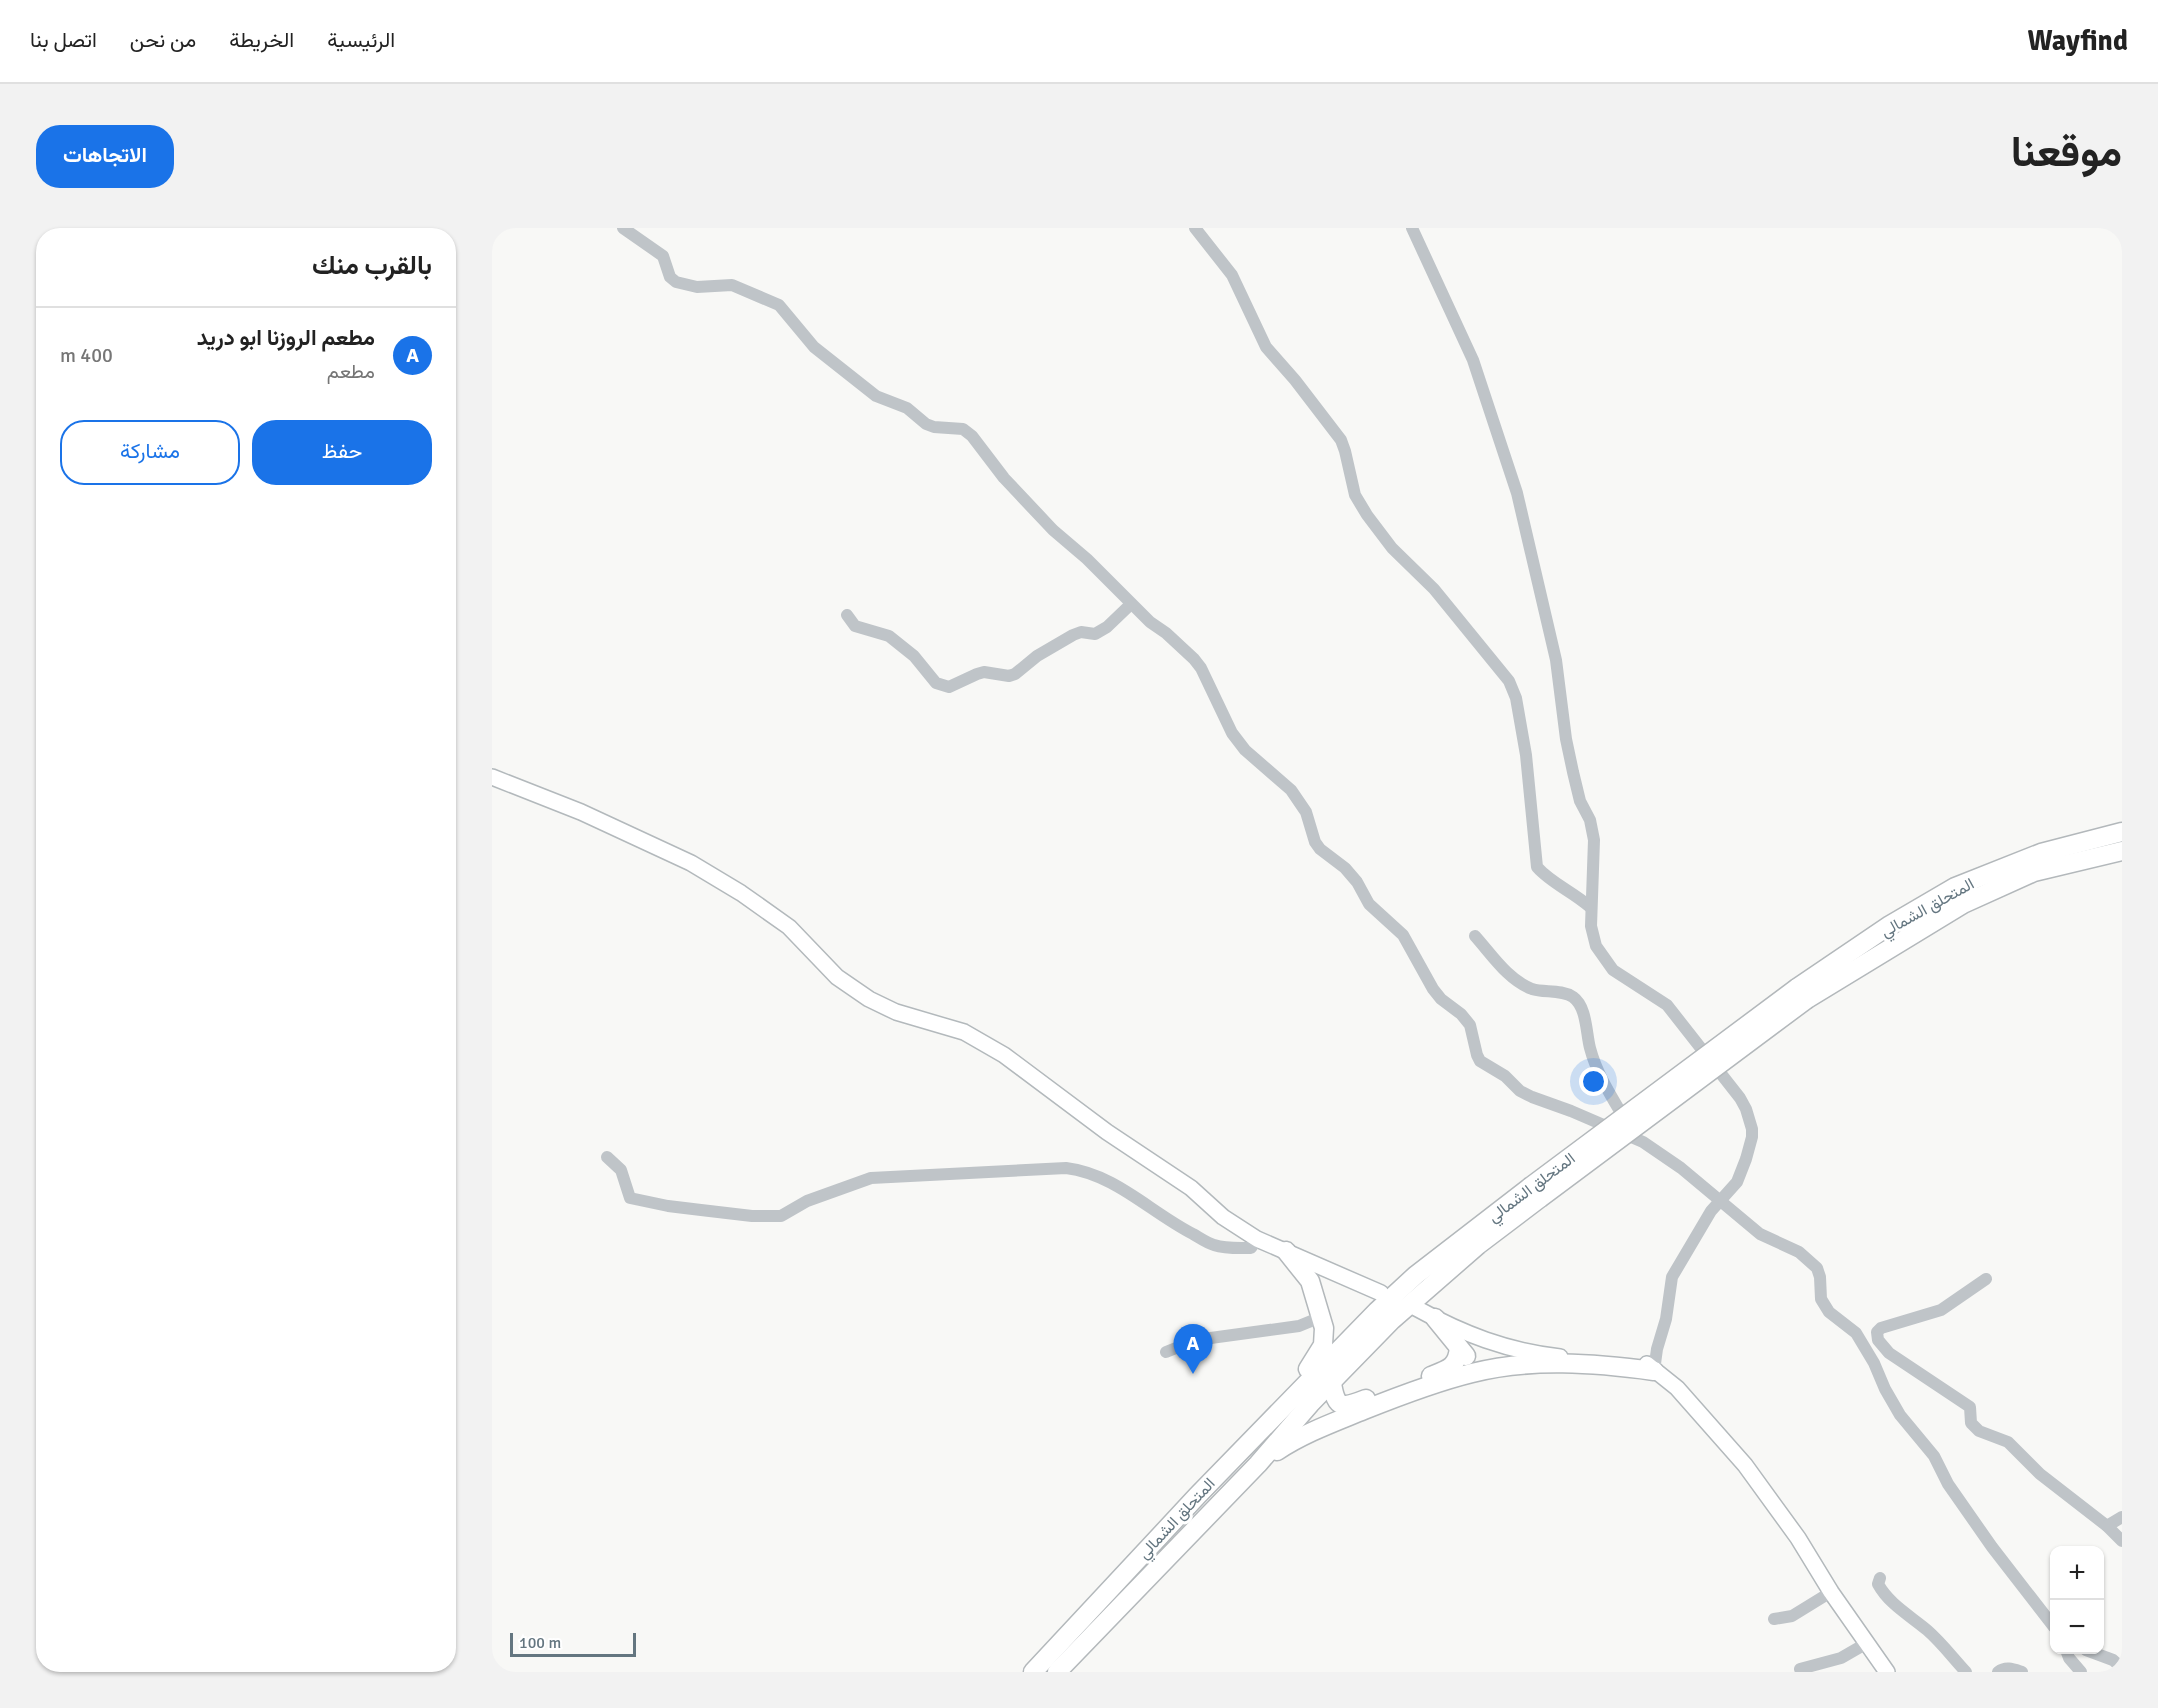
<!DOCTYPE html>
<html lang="ar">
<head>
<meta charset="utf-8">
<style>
  body { margin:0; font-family:Signika,Vazirmatn,sans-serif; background:#f2f2f2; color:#222; direction:rtl }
  .controls { position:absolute; right:18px; bottom:18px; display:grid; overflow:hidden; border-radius:12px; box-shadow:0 2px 4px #0004 }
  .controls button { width:54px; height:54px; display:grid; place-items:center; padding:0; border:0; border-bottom:2px solid #e0e0e0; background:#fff; color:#222; font:30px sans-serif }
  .scale { position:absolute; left:18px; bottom:15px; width:126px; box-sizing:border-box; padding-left:6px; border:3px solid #647680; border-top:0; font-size:16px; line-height:21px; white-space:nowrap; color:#647680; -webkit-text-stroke:4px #fff; paint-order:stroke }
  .you { position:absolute; left:1102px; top:854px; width:21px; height:21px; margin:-15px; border:4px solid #fff; border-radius:50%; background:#1a73e8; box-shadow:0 0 0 9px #1a73e833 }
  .badge { display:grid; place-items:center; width:39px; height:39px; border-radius:50%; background:#1a73e8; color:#fff; font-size:20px; font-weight:700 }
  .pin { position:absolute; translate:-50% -50px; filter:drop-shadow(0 2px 3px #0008) }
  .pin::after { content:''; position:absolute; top:32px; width:21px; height:18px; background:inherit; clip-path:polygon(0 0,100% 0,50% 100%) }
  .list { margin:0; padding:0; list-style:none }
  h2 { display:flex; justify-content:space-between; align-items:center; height:78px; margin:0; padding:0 24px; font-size:26px }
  h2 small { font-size:20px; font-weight:400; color:#767676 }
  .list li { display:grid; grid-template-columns:39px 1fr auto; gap:18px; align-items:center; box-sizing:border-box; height:96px; padding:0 24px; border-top:2px solid #e0e0e0 }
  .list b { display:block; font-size:22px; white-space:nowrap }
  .list p { margin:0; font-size:20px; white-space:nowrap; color:#767676 }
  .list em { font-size:20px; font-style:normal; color:#767676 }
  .actions { display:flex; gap:12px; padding:18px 24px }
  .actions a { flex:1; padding:14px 0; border:2px solid #1a73e8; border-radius:24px; text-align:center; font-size:21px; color:#1a73e8 }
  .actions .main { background:#1a73e8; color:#fff }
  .map { position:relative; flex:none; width:1630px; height:1444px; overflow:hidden; direction:ltr; border-radius:24px }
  header { display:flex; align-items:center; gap:36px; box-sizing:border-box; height:84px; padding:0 30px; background:#fff; border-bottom:2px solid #e0e0e0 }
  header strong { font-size:28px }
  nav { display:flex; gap:33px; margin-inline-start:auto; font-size:21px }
  .intro { display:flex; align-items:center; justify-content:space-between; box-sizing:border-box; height:144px; padding:0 36px }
  h1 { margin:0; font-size:42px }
  .button { padding:15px 27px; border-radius:24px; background:#1a73e8; color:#fff; font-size:21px; font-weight:700 }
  main { display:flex; gap:36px; padding:0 36px }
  aside { flex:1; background:#fff; border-radius:24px; box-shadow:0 2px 4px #0004 }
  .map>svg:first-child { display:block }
</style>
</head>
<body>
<header>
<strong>Wayfind</strong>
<nav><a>الرئيسية</a><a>الخريطة</a><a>من نحن</a><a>اتصل بنا</a></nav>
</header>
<div class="intro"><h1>موقعنا</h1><a class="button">الاتجاهات</a></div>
<main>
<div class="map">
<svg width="1630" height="1444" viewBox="0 0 1630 1444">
  <rect width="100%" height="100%" fill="#f8f8f6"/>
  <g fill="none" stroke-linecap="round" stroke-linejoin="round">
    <defs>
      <g id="major">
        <polyline points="0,549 89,584 199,635 249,665 297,699 345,749 377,771 404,784 472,804 512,827 615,904 699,960 731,989 765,1011 889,1065"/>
        <path d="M924 1080C971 1106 1015 1123 1068 1129"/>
        <polyline points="1155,1136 1185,1160 1253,1237 1306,1310 1339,1364 1395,1444"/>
      </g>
      <g id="highway">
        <polyline points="1305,760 1398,697 1463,659 1549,625 1630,604"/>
        <polyline points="1315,771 1471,676 1542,644 1630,623"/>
        <polyline points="794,1023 818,1053 832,1100 831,1117 816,1141"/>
        <polyline points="943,1090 974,1128"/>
        <path d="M939 1148C957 1141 965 1139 967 1120"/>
        <path d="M840 1155C844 1182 851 1180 874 1171"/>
        <path d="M785 1223C812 1205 843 1194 872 1182 907 1168 943 1154 980 1145 1038 1130 1103 1135 1162 1143"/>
        <polyline points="541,1444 705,1268 885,1083 924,1047 1038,959"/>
        <polyline points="565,1444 766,1236 818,1176 900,1092 986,1017 1048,970"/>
      </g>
    </defs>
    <!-- major casing -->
    <use href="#major" stroke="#b3b9bc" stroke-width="18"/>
    <!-- highway casing -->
    <use href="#highway" stroke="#b3b8bb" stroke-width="21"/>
    <!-- minor -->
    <g stroke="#bfc4c8" stroke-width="12">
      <polyline points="131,0 171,28 178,49 184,54 205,59 240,57 287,77 322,119 384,168 415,180 434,196 442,199 471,201 480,208 512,250 561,302 595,331 658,394 674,405 702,431 709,440 740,505 753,522 799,562 814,584 823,614 828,621 853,640 865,654 877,676 911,707 941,761 949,771 969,786 978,797 985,827 988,833 1013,848 1028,863 1040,869 1079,883 1151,914 1189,940 1268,1006 1307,1024 1325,1040 1328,1049 1329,1071 1337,1084 1364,1105 1382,1135 1393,1161 1408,1187 1442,1228 1456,1256 1500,1319 1562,1399"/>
      <path d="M703 0 740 47 774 119 803 152 849 212 853 223 863 267 875 287 900 320 942 361 1017 453 1024 470 1034 527 1045 639C1059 655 1081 664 1098 679"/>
      <polyline points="920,0 981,132 1025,265 1064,432 1074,511 1081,544 1088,573 1098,592 1102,612 1099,698 1104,718 1121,742 1175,777 1248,870 1254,881 1260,901 1260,909 1254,931 1245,954 1219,983 1180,1049 1174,1091 1165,1121 1162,1143"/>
      <polyline points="355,387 363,398 397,408 422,428 444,455 457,459 485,446 492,444 517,448 523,446 545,428 581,407 589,404 603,406 615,399 639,376"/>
      <path d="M983 708C1000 727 1016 752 1040 761 1052 765 1069 761 1081 769 1095 779 1094 805 1098 820 1105 847 1121 871 1135 895"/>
      <path d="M115 929 129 942 138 970 176 978 209 982 260 988H289L315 973 379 950 574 940C623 946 658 984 701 1006 708 1010 715 1015 722 1017 734 1021 747 1020 759 1020L765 1011"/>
      <polyline points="1494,1051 1449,1082 1389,1100 1385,1104 1386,1112 1397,1125 1478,1179 1479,1195 1487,1203 1516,1214 1548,1246 1615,1298 1630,1313"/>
      <polyline points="674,1124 704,1112 807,1098 829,1089"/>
      <polyline points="1615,1298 1630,1289"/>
      <path d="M1388 1350 1386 1356C1397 1376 1417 1387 1435 1402 1449 1414 1461 1430 1474 1444"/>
      <polyline points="1282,1391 1300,1388 1339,1364"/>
      <polyline points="1574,1422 1577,1430 1589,1444"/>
      <polyline points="1594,1422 1621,1432 1630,1440"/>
      <polyline points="1308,1441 1349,1430 1375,1415"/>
      <path d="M1506 1444C1514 1438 1521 1441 1530 1444"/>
    </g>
    <!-- major -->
    <use href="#major" stroke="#fff" stroke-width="15"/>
    <!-- highway -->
    <use href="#highway" stroke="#fff" stroke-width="18"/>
    <defs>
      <g id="highway-bridge">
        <polyline points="1038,959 1305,760"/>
        <polyline points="1048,970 1315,771"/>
      </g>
    </defs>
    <!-- highway-bridge casing -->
    <use href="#highway-bridge" stroke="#b3b8bb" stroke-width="21" stroke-linecap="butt"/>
    <!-- highway-bridge -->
    <use href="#highway-bridge" stroke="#fff" stroke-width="18"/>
  </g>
  <g text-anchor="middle" stroke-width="6" stroke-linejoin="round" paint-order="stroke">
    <!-- street labels -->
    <g font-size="16" fill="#647680" stroke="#fff">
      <text transform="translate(1435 679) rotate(-29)" y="6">المتحلق الشمالي</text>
      <text transform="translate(1039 959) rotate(-37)" y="6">المتحلق الشمالي</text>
      <text transform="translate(684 1290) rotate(-47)" y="6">المتحلق الشمالي</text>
    </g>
  </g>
</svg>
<div class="controls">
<button>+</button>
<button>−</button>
</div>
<div class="scale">100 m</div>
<div class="you"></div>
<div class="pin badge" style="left:701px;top:1146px">A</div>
</div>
<aside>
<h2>بالقرب منك<small></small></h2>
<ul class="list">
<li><span class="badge">A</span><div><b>مطعم الروزنا ابو دريد</b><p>مطعم</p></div><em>400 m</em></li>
</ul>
<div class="actions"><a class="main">حفظ</a><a>مشاركة</a></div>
</aside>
</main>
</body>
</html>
